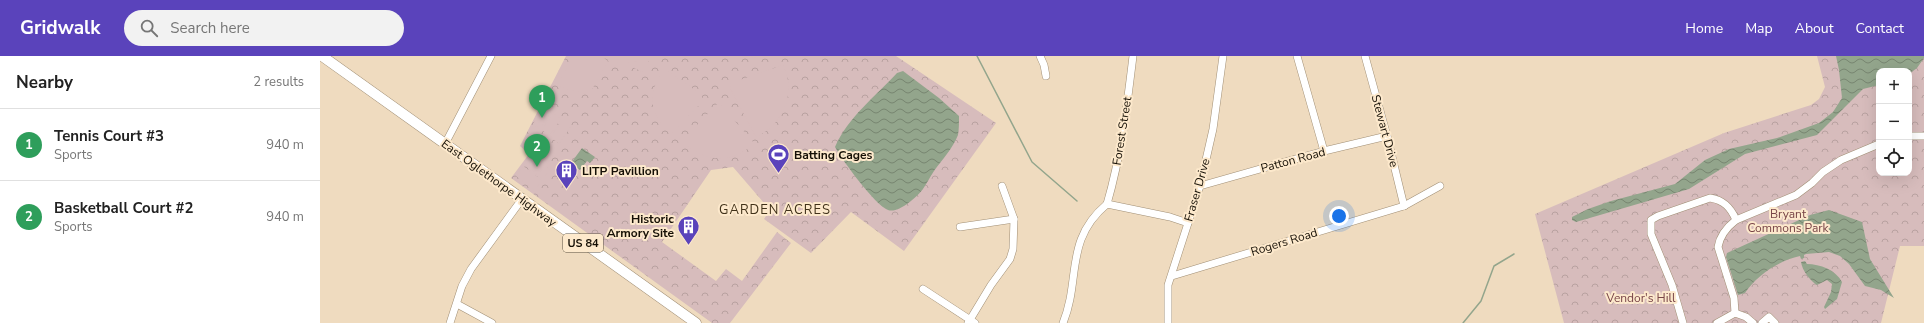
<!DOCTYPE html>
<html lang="en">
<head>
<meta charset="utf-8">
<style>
  body { margin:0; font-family:"Nunito Sans",sans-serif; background:#f2f2f2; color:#222 }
  .controls { position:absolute; right:12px; top:12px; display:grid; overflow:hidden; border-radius:8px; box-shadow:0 4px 16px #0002 }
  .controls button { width:36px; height:36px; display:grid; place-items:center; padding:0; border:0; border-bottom:1px solid #e0e0e0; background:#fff; color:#222; font:20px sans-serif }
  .you { position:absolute; left:1019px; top:160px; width:14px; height:14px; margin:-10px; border:3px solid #fff; border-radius:50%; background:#1a73e8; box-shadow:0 0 0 6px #1a73e833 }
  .badge { display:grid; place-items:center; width:26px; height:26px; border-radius:50%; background:#5a43bb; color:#fff; font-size:13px; font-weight:700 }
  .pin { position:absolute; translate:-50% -33px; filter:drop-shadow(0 1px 2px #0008) }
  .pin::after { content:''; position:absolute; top:21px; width:14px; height:12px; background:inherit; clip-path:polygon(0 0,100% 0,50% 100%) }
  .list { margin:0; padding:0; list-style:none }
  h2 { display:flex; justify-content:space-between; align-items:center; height:52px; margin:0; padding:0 16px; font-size:17px }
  h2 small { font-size:13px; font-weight:400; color:#767676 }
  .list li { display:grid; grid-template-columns:26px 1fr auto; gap:12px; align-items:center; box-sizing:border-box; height:72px; padding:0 16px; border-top:1px solid #e0e0e0 }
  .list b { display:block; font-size:15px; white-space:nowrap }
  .list p { margin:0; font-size:13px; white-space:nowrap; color:#767676 }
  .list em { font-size:13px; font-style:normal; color:#767676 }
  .icon { flex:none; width:22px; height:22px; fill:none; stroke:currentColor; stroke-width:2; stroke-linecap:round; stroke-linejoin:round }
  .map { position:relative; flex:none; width:1604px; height:267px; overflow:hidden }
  header { display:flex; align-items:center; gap:24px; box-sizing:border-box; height:56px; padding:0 20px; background:#5a43bb; color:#fff }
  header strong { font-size:19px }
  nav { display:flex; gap:22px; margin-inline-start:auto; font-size:14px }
  .search { width:280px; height:36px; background:#f2f2f2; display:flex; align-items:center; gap:10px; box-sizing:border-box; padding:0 14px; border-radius:22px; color:#767676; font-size:15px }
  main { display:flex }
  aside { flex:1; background:#fff }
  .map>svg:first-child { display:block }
</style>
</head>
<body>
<header>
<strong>Gridwalk</strong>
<div class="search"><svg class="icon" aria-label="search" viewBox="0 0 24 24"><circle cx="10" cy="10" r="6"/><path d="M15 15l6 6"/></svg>Search here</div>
<nav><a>Home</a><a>Map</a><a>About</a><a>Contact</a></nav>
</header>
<main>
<aside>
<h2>Nearby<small>2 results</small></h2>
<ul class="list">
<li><span class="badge" style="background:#2e9e5b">1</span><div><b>Tennis Court #3</b><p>Sports</p></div><em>940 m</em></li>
<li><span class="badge" style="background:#2e9e5b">2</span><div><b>Basketball Court #2</b><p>Sports</p></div><em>940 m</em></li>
</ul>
</aside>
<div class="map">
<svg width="1604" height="267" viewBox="0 0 1604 267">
  <defs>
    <pattern id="park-crowns" width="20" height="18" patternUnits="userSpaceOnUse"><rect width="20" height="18" fill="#d7bcbc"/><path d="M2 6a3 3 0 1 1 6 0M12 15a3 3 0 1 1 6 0" fill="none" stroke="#b8a1a0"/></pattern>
    <pattern id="water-waves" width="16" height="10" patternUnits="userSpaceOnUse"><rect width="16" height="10" fill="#93a58c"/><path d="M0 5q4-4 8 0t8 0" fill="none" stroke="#778570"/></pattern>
  </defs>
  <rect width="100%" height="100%" fill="#efdbbf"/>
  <!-- park -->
  <g fill="url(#park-crowns)" fill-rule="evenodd">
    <polygon points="246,0 576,0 676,67 584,195 531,156 491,197 444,163 450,154 413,111 391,114 342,186 396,225 406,213 422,225 457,176 471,187 410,267 392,267 191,122 209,98 200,90"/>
    <path d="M1497 0H1604V190H1580L1561 267H1244L1215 158 1404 77 1491 49 1499 43 1505 31ZM1559 15H1589V117H1559Z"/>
  </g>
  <!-- pitch -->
  <g fill="#d7bcbc">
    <polygon points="253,0 281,0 288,5 269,39 237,30"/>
    <path d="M283 0H331L323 16 314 12 317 5C305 9 293 7 283 0Z"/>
    <polygon points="422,0 462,0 462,4"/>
    <path d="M463 9C477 36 463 69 436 81L410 32 411 27Z"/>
    <path d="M345 13 382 39V46L351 78C329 59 326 36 345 13Z"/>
    <path d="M397 48 401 49 434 87C413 109 383 106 362 85Z"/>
    <polygon points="223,51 231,56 220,73 213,68"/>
    <polygon points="233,57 241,63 229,80 222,74"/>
    <polygon points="242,64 251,70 239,88 231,81"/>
    <polygon points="212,73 233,90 222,106 201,90"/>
    <polygon points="211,99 230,113 223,123 204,109"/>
    <polygon points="203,110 222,124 215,134 196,120"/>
  </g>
  <!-- water -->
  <g fill="url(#water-waves)">
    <polygon points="1516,0 1604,0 1604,2 1597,12 1589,18 1589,15 1559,15 1559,29 1543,33 1497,79 1425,98 1369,133 1256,166 1252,164 1252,161 1268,153 1291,145 1355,128 1385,104 1409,93 1457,82 1499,67 1513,56 1522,42 1519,14"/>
    <path d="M583 15 619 42 639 60C639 67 639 73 638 79 633 92 622 104 614 115 610 121 607 127 603 133 597 141 578 158 568 154 555 149 522 104 515 91 528 61 556 40 577 17Z"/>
    <polygon points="262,92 275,101 270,107 267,105 260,114 251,107"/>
    <path d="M1509 154 1542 166 1550 203 1574 242 1561 234 1545 230 1529 208 1520 200 1509 196 1486 198 1484 199V202L1481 203 1480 200C1458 205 1437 219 1425 237L1418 239 1406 201 1407 197 1490 159Z"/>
    <path d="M1485 205 1487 208C1500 208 1516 214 1522 226L1517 243 1505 253 1504 251 1511 236 1512 228 1507 224 1497 229C1490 225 1482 214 1481 206Z"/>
  </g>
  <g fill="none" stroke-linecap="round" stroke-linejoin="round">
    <!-- stream -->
    <g stroke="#93a58c" stroke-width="1.5">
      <polyline points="657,0 712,106 757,145"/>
      <polyline points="1143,267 1161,245 1174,210 1194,198"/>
    </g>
    <defs>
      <g id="minor">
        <polyline points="720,0 724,9 726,20"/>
        <polyline points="977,0 1004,95"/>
        <polyline points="1045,0 1067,80 1084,150"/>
        <polyline points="1589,80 1604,80"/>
        <polyline points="125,88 171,0"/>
        <polyline points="880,130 1004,95 1067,80"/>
        <path d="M787 148C801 100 807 50 813 0"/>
        <polyline points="640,171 694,163"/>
        <polyline points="852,220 1084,150 1120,130"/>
        <polyline points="603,233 655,267"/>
        <polyline points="137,248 172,267"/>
        <path d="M1415 257 1414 242 1398 191C1400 179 1407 171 1416 164"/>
        <polyline points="130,267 142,230 151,213 202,143"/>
        <polyline points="648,267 671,229 690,203 693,193 694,163 682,130"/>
        <path d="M743 267C761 223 744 184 787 148L850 161 868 167"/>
        <polyline points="848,267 848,229 880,130 893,73 903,0"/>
        <path d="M1363 267 1352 229 1331 178V164L1338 160 1390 142C1404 144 1411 152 1416 164L1476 139 1492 127 1503 116 1521 104 1559 88"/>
        <polyline points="1397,267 1415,257 1426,261 1433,267"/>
        <polyline points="1442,267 1449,261 1455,267"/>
      </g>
      <polyline id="highway" points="2,0 376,267"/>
    </defs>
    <!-- minor casing -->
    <use href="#minor" stroke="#a18f75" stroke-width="8"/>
    <!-- highway casing -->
    <use href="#highway" stroke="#a18f75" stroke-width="11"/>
    <!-- minor -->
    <use href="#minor" stroke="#fff" stroke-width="7"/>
    <!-- highway -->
    <use href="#highway" stroke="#fff" stroke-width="10"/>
  </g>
  <!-- icons -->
  <defs>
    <symbol id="stadium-pin" viewBox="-11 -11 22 30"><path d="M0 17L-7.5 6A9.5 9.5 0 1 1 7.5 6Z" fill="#5a43bb" stroke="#fde9cc"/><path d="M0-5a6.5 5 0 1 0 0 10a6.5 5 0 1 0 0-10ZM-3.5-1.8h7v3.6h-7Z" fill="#fff"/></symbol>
    <symbol id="building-pin" viewBox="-11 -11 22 30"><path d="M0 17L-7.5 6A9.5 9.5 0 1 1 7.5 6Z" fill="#5a43bb" stroke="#fde9cc"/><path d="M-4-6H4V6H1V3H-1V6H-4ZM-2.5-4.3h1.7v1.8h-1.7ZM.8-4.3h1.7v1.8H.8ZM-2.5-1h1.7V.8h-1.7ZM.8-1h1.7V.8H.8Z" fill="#fff"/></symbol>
  </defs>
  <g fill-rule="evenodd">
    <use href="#stadium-pin" x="446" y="86" width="25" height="34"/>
    <use href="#building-pin" x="234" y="102" width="25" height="34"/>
    <use href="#building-pin" x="356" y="158" width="25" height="34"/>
  </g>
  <g text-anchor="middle" stroke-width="4" stroke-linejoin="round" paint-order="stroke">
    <!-- shield labels -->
    <rect fill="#fde9cc" stroke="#5b5141" stroke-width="1" x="243" y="178" width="40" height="18" rx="3"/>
    <g font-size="11" font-weight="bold" fill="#161006">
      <text x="263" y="191">US 84</text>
    </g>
    <!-- street labels -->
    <g font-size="12" fill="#161006" stroke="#fde9cc">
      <text transform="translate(802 75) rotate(-81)" y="4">Forest Street</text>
      <text transform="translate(1065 75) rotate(75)" y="4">Stewart Drive</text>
      <text transform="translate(973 104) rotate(-15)" y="4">Patton Road</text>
      <text transform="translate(179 127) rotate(36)" y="4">East Oglethorpe Highway</text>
      <text transform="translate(877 134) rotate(-74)" y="4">Fraser Drive</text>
      <text transform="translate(964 186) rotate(-17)" y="4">Rogers Road</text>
    </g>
    <!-- poi labels -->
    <g font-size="12" font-weight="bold" fill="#161006" stroke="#fde9cc" text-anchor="start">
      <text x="474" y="103">Batting Cages</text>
      <text x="262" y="119">LITP Pavillion</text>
      <text x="354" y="167" text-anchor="end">Historic<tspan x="354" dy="14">Armory Site</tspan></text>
    </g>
    <!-- park labels -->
    <g font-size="12" fill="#784447" stroke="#fde9cc">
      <text x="1468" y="162">Bryant<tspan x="1468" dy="14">Commons Park</tspan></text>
      <text x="1321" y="246">Vendor's Hill</text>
    </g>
    <!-- neighbourhood labels -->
    <g font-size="13" letter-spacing="1" fill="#403119" stroke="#fde9cc">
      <text x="455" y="158">GARDEN ACRES</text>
    </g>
  </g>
</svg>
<div class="controls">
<button>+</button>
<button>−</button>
<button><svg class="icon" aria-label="locate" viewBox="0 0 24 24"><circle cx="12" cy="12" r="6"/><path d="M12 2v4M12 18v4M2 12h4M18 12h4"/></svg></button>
</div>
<div class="you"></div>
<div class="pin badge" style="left:222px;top:62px;background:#2e9e5b">1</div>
<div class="pin badge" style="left:217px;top:111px;background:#2e9e5b">2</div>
</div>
</main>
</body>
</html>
